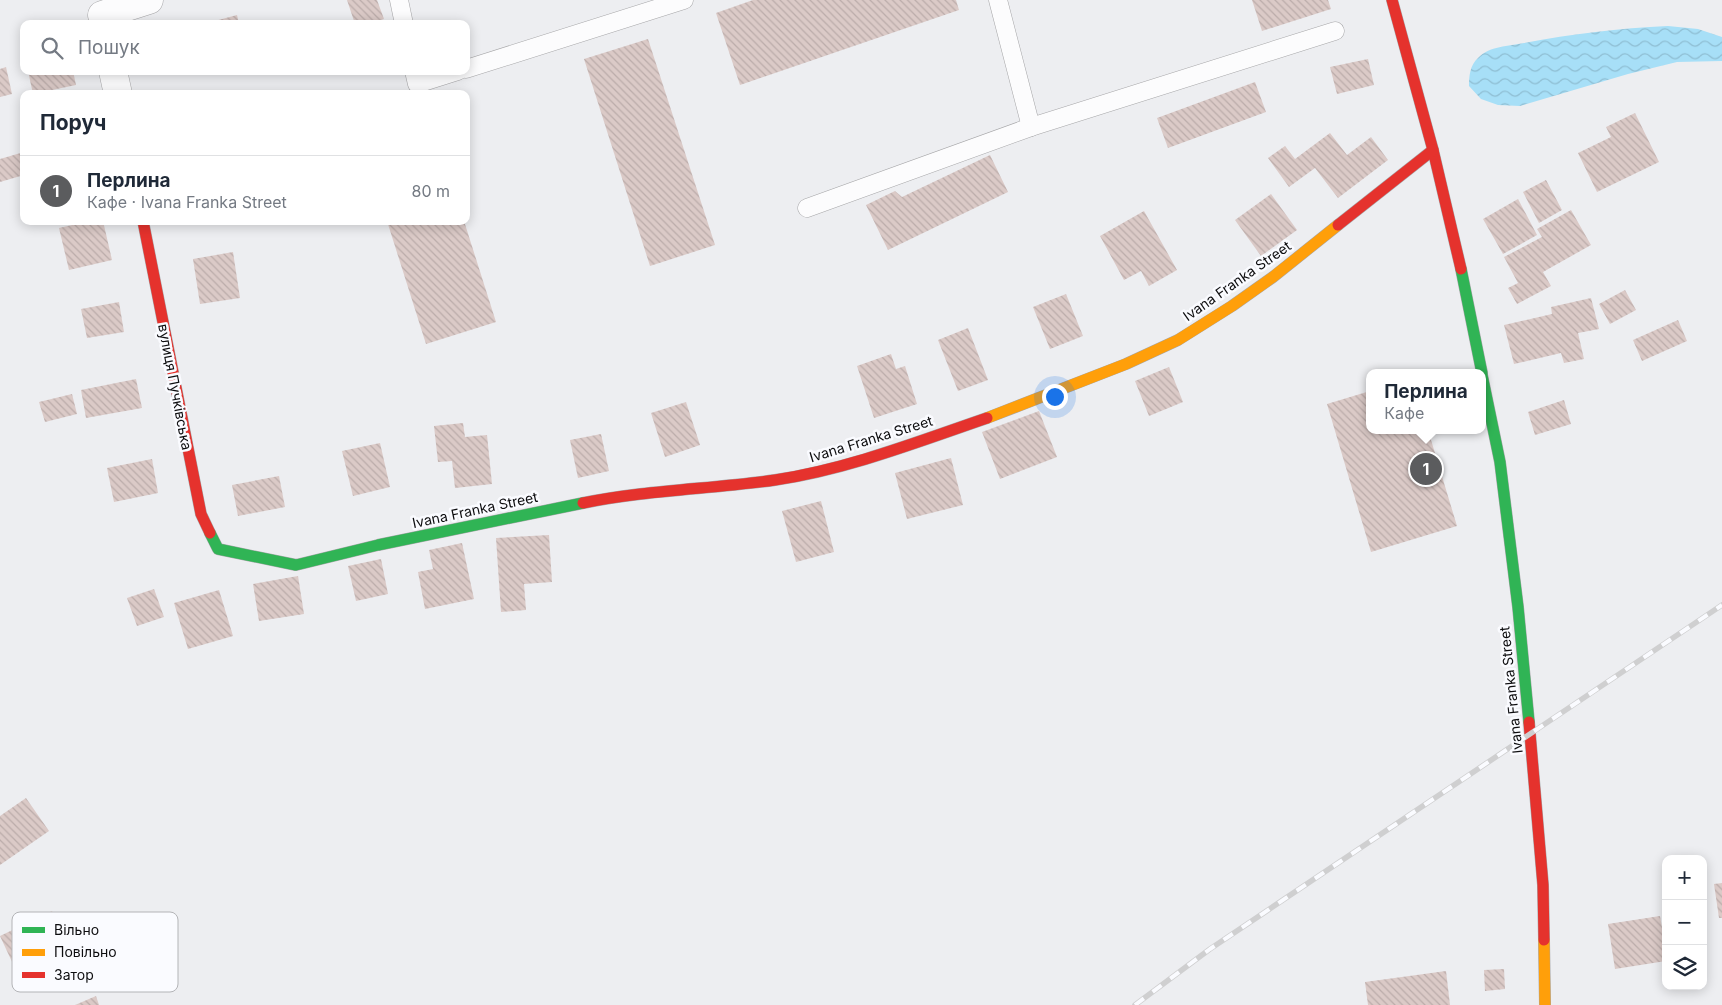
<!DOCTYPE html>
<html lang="uk">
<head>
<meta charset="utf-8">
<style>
  body { margin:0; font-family:Inter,sans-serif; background:#f6f6f7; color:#1f2937 }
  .controls { position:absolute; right:15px; bottom:15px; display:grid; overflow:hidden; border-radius:10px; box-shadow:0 2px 12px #0003 }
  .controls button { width:45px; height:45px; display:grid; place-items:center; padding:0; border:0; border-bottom:1px solid #e0e1e3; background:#fff; color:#1f2937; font:25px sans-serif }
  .you { position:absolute; left:1054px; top:396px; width:18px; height:18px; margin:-12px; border:4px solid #fff; border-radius:50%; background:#1a73e8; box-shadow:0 0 0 8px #1a73e833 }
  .badge { display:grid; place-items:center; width:32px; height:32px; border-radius:50%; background:#5b5c5e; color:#fff; font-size:16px; font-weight:700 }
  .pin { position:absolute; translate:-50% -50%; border:2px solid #fff; box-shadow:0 1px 5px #0006 }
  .popup { position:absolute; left:1366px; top:369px; width:120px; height:65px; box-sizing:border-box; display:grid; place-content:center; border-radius:10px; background:#fff; filter:drop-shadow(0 1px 4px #0005); font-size:16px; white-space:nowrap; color:#747a83 }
  .popup b { font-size:19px; color:#1f2937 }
  .popup::after { content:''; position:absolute; left:50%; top:100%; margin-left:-10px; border:10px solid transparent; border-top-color:#fff }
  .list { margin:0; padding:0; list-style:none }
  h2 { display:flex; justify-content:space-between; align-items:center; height:65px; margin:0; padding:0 20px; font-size:21px }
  h2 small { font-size:16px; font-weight:400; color:#747a83 }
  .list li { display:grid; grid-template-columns:32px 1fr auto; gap:15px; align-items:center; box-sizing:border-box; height:70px; padding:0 20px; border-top:1px solid #e0e1e3 }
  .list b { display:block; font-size:19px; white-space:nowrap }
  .list p { margin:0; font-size:16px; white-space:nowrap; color:#747a83 }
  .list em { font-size:16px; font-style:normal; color:#747a83 }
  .icon { flex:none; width:28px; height:28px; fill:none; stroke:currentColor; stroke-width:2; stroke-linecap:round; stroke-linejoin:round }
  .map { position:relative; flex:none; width:1722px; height:1005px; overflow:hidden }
  .search { position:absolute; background:#fff; box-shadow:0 2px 12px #0003; left:20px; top:20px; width:450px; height:55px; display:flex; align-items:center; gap:12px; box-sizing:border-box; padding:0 18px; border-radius:10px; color:#747a83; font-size:19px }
  .panel { position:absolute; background:#fff; box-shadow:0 2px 12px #0003; left:20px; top:90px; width:450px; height:135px; border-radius:10px }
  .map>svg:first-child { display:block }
</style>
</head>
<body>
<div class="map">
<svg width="1722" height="1005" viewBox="0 0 1722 1005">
  <defs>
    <pattern id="water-waves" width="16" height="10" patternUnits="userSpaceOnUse" patternTransform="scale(1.25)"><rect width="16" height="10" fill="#a7dff7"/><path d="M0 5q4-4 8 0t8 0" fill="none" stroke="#8fbed3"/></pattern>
    <pattern id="building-back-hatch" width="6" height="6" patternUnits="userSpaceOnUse" patternTransform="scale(1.25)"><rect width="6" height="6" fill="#dbcac7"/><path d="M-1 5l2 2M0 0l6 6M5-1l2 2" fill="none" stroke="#bbacaa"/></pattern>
  </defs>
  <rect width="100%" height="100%" fill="#edeef1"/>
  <!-- water -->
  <path fill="url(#water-waves)" d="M1668 26 1698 29 1722 37V61L1677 62 1628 74 1520 106 1498 105 1481 99 1469 86C1469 76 1470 65 1478 58 1489 46 1509 46 1524 43 1572 34 1619 28 1668 26Z"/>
  <!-- building -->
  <g fill="url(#building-back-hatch)">
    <polygon points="347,0 377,0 384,19 370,24 355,24"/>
    <polygon points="753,0 956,0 959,10 740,85 716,13"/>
    <polygon points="1252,0 1328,0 1331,9 1262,31"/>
    <polygon points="237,15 239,24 211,24 211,22"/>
    <polygon points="648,39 715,245 650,266 584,59"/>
    <polygon points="1368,59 1374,85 1337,94 1330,67"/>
    <polygon points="6,67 12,94 0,97 0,69"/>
    <polygon points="28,71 73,71 76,85 33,94"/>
    <polygon points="1255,82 1266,112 1168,148 1157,118"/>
    <polygon points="1635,113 1659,162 1597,192 1578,153 1611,137 1606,127"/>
    <polygon points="1330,133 1347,155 1371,137 1388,160 1338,198 1315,168 1289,187 1268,158 1285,146 1295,159"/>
    <polygon points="24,152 24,175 0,182 0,159"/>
    <polygon points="990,155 1008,192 888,250 866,205 895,191 902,197"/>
    <polygon points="1546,180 1562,210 1539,223 1523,192"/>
    <polygon points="1271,194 1297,230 1261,256 1235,220"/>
    <polygon points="1518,199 1537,235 1503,254 1483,219"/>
    <polygon points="1571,210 1591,245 1543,272 1551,286 1517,304 1508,288 1518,283 1504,257 1542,237 1537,229"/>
    <polygon points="1144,211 1177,270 1149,286 1141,271 1124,280 1100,236"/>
    <polygon points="90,221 103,221 112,260 69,270 59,228"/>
    <polygon points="387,221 464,221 496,322 426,344"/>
    <polygon points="233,252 240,298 200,304 193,259"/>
    <polygon points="1625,290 1636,310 1610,324 1599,304"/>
    <polygon points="1066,294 1083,336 1050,349 1033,307"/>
    <polygon points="1591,298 1599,329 1578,333 1584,359 1564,363 1561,353 1514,364 1504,325 1552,314 1551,307"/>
    <polygon points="119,302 124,332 87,338 81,309"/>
    <polygon points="1678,320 1687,341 1642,361 1633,340"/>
    <polygon points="968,328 988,380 958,391 938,340"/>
    <polygon points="891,354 896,369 905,366 917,404 874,418 857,366"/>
    <polygon points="1169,367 1183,402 1149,416 1135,381"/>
    <polygon points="136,379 142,408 86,418 81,390"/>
    <polygon points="1370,391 1370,430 1428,430 1457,526 1371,552 1327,404"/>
    <polygon points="72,394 77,414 45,422 39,402"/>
    <polygon points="1564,400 1571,424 1535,435 1528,412"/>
    <polygon points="686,402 700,445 665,457 651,413"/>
    <polygon points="1039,411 1057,457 1000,479 982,432"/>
    <polygon points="463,423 465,437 487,435 492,484 455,488 452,461 438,462 434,426"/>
    <polygon points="601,434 609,471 578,478 570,440"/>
    <polygon points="380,443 390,487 353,496 342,451"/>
    <polygon points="951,458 963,505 907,519 895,473"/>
    <polygon points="152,459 158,493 114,502 107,468"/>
    <polygon points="279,476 285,507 238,516 232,485"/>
    <polygon points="821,501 834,552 796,562 782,511"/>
    <polygon points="549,535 552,582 524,584 526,610 501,612 496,538"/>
    <polygon points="462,543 474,599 425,609 418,572 433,569 429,550"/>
    <polygon points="381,559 388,594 356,601 348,566"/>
    <polygon points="298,576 304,614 259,621 253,584"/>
    <polygon points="154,589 164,617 137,626 127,598"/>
    <polygon points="219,590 233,636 188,649 174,603"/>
    <polygon points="26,798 49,831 0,865 0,816"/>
    <polygon points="1722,883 1722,918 1719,918 1714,884"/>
    <polygon points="52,911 65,939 13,964 0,936"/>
    <polygon points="1660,916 1666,950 1666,961 1615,969 1608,924"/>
    <polygon points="1504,969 1505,989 1485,991 1484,970"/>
    <polygon points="1446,971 1450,1005 1368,1005 1365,982"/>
    <polygon points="96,996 99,1005 75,1005"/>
  </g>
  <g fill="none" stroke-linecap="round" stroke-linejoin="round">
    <defs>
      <g id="lane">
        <polyline points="399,0 404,24"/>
        <polyline points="998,0 1031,127 1335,31"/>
        <polyline points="466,69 684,0"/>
        <polyline points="414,71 417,84 458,71"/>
        <polyline points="807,208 1031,127"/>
      </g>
      <g id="street">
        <polyline points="102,15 149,0"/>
        <polyline points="113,71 118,94"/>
      </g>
      <g id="fast">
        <polyline points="1461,269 1482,373"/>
        <polyline points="1482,375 1500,462 1518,607 1529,722"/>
        <polyline points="210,533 218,549 296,565 378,545 583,503"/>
      </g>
      <g id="slow">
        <polyline points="987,418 1126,364 1178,340 1232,306 1273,277 1338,225"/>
        <polyline points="1544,940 1545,1005"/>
      </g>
      <g id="jam">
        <polyline points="1392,0 1433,150 1461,269"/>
        <polyline points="143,221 201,514 210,533"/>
        <polyline points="1338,225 1433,150"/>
        <path d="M583 503C646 490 711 489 775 480 848 469 917 442 987 418"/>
        <polyline points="1529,722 1543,885 1544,940"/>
      </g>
    </defs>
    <!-- lane casing -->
    <use href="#lane" stroke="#a6a6a8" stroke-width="19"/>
    <!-- street casing -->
    <use href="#street" stroke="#a6a6a8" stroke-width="29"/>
    <!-- fast casing -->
    <use href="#fast" stroke="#a6a6a8" stroke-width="12"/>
    <!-- slow casing -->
    <use href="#slow" stroke="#a6a6a8" stroke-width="12"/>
    <!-- jam casing -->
    <use href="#jam" stroke="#a6a6a8" stroke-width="12"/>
    <!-- lane -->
    <use href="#lane" stroke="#fcfcfd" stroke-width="18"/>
    <!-- street -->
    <use href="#street" stroke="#fcfcfd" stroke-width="28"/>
    <!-- fast -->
    <use href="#fast" stroke="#30b455" stroke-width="11"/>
    <!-- slow -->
    <use href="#slow" stroke="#ff9f0a" stroke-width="11"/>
    <!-- jam -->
    <use href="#jam" stroke="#e5322d" stroke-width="11"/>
    <defs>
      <polyline id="rail" points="1135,1005 1210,949 1722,605"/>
    </defs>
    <!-- rail casing -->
    <use href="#rail" stroke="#cfcfd0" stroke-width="5.5"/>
    <!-- rail -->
    <use href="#rail" stroke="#fafbff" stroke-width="4" stroke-dasharray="11" stroke-linecap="butt"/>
  </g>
  <g text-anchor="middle" stroke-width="5" stroke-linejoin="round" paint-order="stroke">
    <!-- street labels -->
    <g font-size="14" fill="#0d0d0f" stroke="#fafbff">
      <text transform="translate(1237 281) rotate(-35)" y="5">Ivana Franka Street</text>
      <text transform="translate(175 387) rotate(79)" y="5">вулиця Пучківська</text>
      <text transform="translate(871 439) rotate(-17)" y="5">Ivana Franka Street</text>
      <text transform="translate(475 510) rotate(-12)" y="5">Ivana Franka Street</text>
      <text transform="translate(1511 690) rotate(-96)" y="5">Ivana Franka Street</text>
    </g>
  </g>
  <!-- legend -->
  <rect x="12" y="912" width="166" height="80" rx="8" fill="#fafbff" stroke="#b3b4b7" stroke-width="1"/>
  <rect x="22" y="927" width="23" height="6" fill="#30b455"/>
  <rect x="22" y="949" width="23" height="7" fill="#ff9f0a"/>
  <rect x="22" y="972" width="23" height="6" fill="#e5322d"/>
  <g font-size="14" fill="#0d0d0f">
    <text x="54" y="935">Вільно</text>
    <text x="54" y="957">Повільно</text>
    <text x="54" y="980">Затор</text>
  </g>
</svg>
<div class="controls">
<button>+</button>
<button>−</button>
<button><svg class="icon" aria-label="layers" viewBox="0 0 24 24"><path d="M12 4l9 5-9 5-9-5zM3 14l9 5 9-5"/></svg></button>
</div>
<div class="you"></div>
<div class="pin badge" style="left:1426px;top:469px">1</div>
<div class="popup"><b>Перлина</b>Кафе</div>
<div class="search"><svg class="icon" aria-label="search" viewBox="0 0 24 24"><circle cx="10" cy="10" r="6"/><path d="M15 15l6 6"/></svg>Пошук</div>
<section class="panel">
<h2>Поруч<small></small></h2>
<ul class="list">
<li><span class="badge">1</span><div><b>Перлина</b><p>Кафе · Ivana Franka Street</p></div><em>80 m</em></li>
</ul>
</section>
</div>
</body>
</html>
